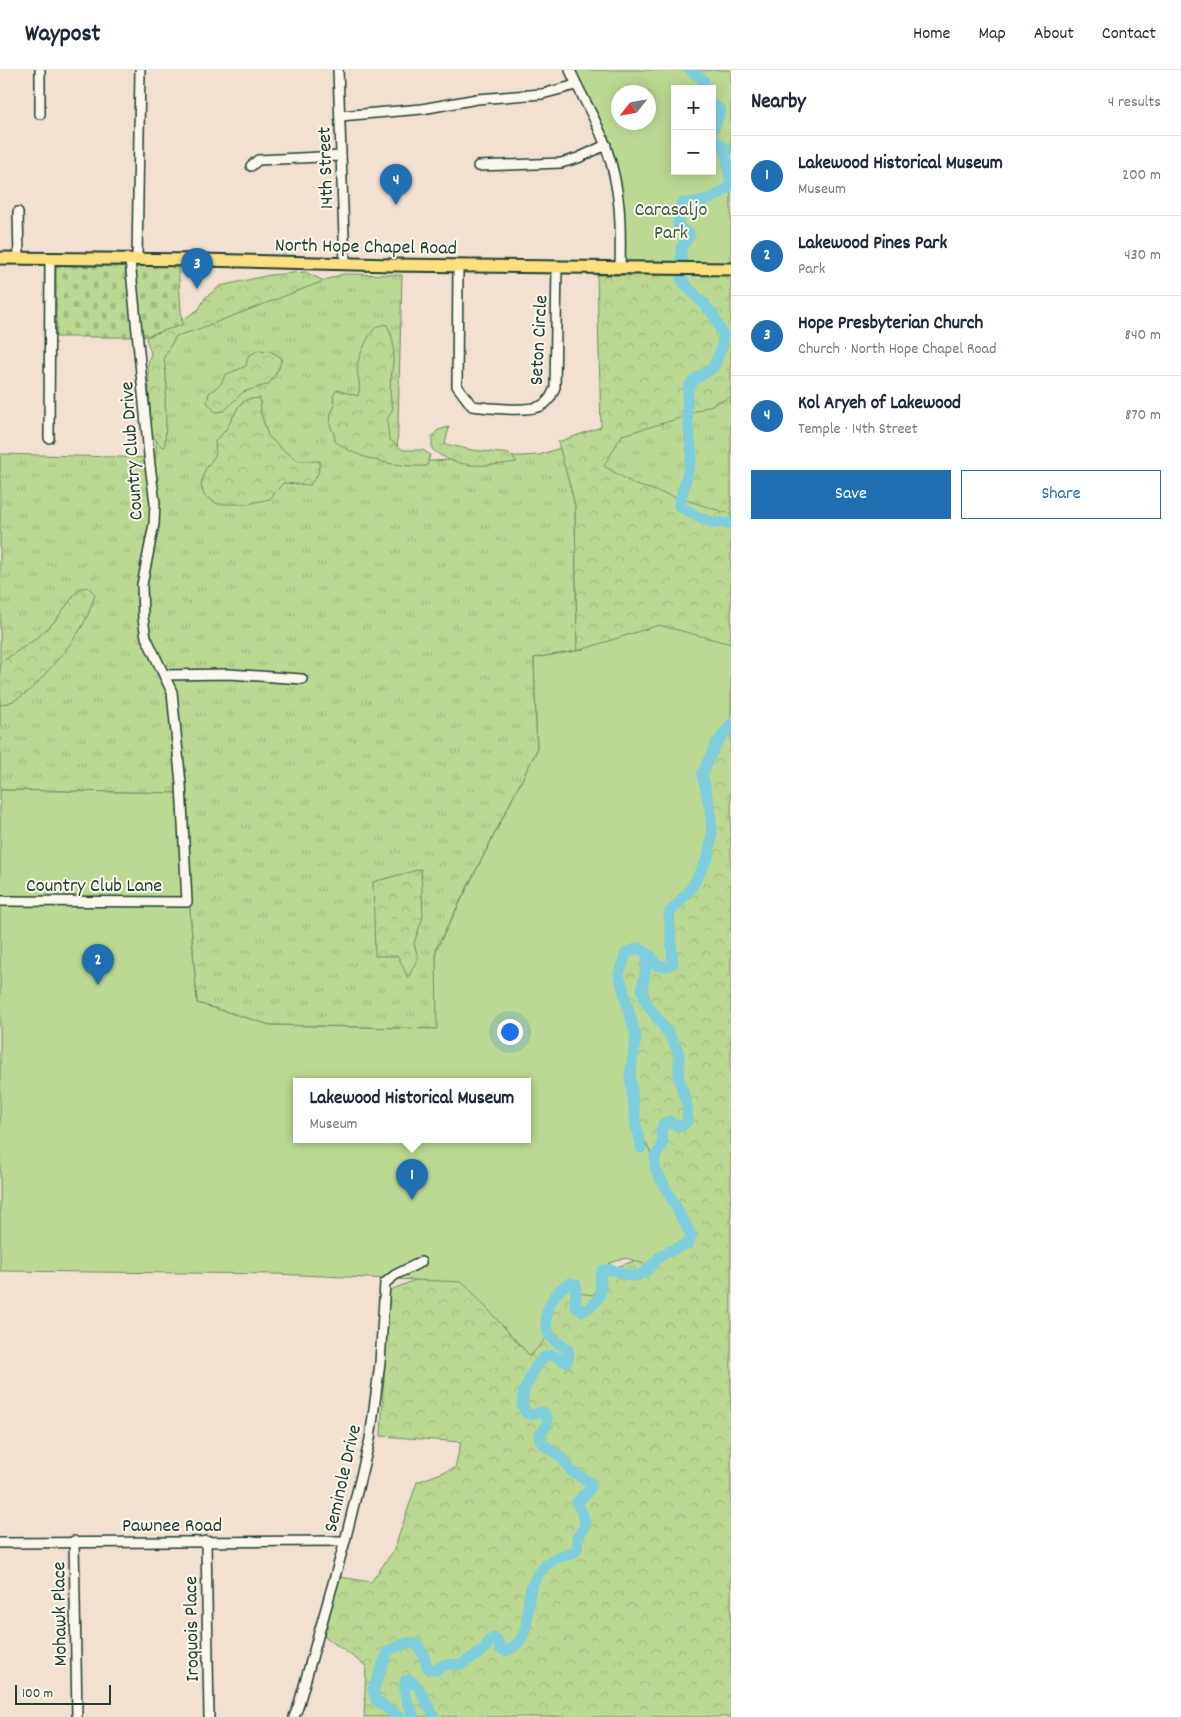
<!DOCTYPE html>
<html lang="en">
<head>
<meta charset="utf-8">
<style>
  body { margin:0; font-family:Dekko,sans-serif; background:#f6f6f7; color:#1f2937 }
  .controls { position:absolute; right:15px; top:15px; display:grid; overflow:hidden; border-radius:0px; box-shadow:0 2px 12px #0003 }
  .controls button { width:45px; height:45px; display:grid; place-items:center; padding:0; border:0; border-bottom:1px solid #e0e1e3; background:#fff; color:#1f2937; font:25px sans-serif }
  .compass { position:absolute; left:611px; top:15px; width:45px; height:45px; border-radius:50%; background:#fff; box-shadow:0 2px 12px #0003; rotate:239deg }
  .scale { position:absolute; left:15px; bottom:12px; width:96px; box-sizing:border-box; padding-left:5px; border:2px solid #1f3d34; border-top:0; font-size:14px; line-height:18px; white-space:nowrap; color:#1f3d34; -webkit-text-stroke:4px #fbf7ec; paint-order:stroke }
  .you { position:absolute; left:509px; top:961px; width:18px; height:18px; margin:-12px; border:4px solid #fff; border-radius:50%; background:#1a73e8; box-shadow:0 0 0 8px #1a73e833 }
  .badge { display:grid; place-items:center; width:32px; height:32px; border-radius:50%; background:#1f6fb2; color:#fff; font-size:16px; font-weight:700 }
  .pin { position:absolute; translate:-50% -41px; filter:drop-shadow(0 1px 2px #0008) }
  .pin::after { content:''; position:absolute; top:26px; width:18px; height:15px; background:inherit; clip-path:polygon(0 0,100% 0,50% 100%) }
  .popup { position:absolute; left:293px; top:1008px; width:238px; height:65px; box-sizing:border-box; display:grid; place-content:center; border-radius:0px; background:#fff; filter:drop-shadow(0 1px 4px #0005); font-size:16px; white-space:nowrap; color:#747a83 }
  .popup b { font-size:19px; color:#1f2937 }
  .popup::after { content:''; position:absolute; left:50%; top:100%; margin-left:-10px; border:10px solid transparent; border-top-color:#fff }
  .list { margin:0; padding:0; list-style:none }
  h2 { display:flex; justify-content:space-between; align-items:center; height:65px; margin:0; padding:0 20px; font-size:21px }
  h2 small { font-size:16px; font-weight:400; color:#747a83 }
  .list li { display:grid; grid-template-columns:32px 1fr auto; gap:15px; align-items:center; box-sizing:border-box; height:80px; padding:0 20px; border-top:1px solid #e0e1e3 }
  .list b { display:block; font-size:19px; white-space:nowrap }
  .list p { margin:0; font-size:16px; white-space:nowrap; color:#747a83 }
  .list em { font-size:16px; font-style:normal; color:#747a83 }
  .actions { display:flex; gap:10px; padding:15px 20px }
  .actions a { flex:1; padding:11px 0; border:1px solid #1f6fb2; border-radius:0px; text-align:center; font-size:18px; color:#1f6fb2 }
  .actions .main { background:#1f6fb2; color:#fff }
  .map { position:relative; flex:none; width:731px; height:1647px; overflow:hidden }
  header { display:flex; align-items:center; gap:30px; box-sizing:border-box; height:70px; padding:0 25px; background:#fff; border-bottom:1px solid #e0e1e3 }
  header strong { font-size:24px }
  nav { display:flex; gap:28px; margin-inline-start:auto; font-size:18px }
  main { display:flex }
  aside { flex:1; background:#fff }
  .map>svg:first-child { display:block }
</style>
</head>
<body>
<header>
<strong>Waypost</strong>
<nav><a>Home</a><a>Map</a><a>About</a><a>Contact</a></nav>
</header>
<main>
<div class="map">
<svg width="731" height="1647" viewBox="0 0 731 1647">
  <defs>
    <pattern id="grass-tufts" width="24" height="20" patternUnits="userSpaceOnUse" patternTransform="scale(1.25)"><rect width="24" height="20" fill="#bbd992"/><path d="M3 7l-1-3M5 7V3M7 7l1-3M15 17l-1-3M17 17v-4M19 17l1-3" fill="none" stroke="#a0bb7e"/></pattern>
    <pattern id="forest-crowns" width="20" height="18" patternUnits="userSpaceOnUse" patternTransform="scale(1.25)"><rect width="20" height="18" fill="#bbd992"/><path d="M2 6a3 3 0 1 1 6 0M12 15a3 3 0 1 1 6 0" fill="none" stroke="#a0bb7e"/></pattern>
    <pattern id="cemetery-stones" width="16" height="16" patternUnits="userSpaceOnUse" patternTransform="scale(1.25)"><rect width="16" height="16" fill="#bbd992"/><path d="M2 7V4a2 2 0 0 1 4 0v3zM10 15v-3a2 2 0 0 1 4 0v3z" fill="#a0bb7e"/></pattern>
  </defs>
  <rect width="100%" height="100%" fill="#f2e0d1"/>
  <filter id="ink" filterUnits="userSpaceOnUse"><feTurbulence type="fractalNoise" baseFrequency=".02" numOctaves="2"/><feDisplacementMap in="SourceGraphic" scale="10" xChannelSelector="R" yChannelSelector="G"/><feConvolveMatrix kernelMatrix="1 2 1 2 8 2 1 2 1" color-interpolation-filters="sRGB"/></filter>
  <g filter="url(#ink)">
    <!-- grass -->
    <polygon fill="url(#grass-tufts)" stroke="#6d8b63" points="343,204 402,205 397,393 539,385 658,346 731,326 731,453 575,435 577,581 534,588 537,680 436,879 438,959 270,955 197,933 181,723 0,720 0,384 156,388 157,267"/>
    <!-- forest -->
    <g fill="url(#forest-crowns)" stroke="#6d8b63">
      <polygon points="305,202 324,211 196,260 176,266 164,287 167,316 165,331 166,347 165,377 161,376 151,364 148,293 151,283 146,268 187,247 199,239 205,228 220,216 270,205"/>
      <polygon points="597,205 731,205 731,327 677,349 622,365 604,396 636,415 731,444 731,1647 364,1647 366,1596 324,1566 340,1507 371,1512 394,1480 417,1412 455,1398 461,1372 381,1366 388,1221 467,1189 530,1249 576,1210 647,1187 577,581 575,435 558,372 601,357"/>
      <path d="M386 254C404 280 383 312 393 338L387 350 389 369 403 380H423L430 385 427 396C397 397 358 390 335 371L334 364 330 355 331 343 335 335 333 326 337 320 358 326C361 312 358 310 357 298 357 289 370 260 378 256 380 255 384 255 386 254Z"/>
      <polygon points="259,280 270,281 282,288 279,298 269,314 243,322 224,341 215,342 207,332 209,323 221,314 225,305 246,296 248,286"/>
      <polygon points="260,328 261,343 268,366 284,381 299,391 320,391 318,404 310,415 283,413 270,429 247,434 218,434 204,426 201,414 205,400 216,384 215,371 225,361 239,336 248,329"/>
      <path d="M449 357 445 374 472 380 510 384 517 392C487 396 456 400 432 379V367L438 360Z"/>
      <path d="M88 517 95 524C88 554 71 574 52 596 37 614 24 630 0 635V593L37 568 54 552 79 519Z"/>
      <polygon points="421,799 423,847 414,873 418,888 408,908 398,886 375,886 373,812"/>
    </g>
    <!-- cemetery -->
    <polygon fill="url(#cemetery-stones)" stroke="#6d8b63" points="178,195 182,255 143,267 56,267 56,196"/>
    <!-- park -->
    <g fill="#bbd992" stroke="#6d8b63" fill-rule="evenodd">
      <path d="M570 0H731V198H620L615 106ZM675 19H712V101H675ZM618 22H648V52H618Z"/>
      <path d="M659 555 731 574V654L716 674 702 704 710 738 712 764 708 788 690 820 669 843 673 893 667 896H657L651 886 639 878 626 883 619 904 636 967 630 1005 636 1055 669 1117 689 1161 682 1174 667 1188 647 1195 626 1188 610 1193 600 1209 594 1225 576 1223 571 1213 555 1224 547 1251 551 1263 530 1286 463 1212 275 1204 0 1201V720L181 723 197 933 270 955 437 959 436 880 537 680 534 588 577 581ZM297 1011H527V1069H297Z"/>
    </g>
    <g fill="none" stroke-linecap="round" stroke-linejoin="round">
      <!-- river -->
      <g stroke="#7ecddc" stroke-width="11">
        <polyline points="691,0 703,10 706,19"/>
        <polyline points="712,34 721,40 712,63"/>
        <path d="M712 69 725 78 731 114C716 130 703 131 683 133L678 139V156L690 165 681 178 682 211 713 244 723 265 722 277 713 298 695 309 688 318 687 344 692 385 679 436 700 448 714 453H731"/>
        <polyline points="641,1078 636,1055 630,1005 636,967 619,904 626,883 639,878 651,886 657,896 667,896 673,893 669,843 690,820 708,788 712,764 710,738 702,704 716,674 731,654"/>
        <path d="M399 1647 376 1630 373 1620 388 1581C416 1566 419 1571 428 1598L436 1600 444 1595 462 1594 484 1580 489 1571 494 1568 498 1571 500 1578 506 1581C537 1568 522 1536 533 1513 537 1505 545 1494 553 1490 566 1482 581 1489 577 1468 591 1449 584 1451 577 1432 582 1426 588 1424 591 1417L589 1412 570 1400 563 1389 542 1373 539 1366 547 1355V1347L543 1342 531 1345 526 1343 522 1335 524 1320 536 1296 544 1287 552 1285 567 1292C569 1288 570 1285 568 1281 565 1275 557 1274 553 1269 537 1251 551 1222 570 1213L576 1215 575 1236 582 1241C592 1238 602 1228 601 1217 601 1209 598 1211 602 1201 616 1196 624 1207 636 1206 650 1203 653 1190 664 1184 672 1179 681 1177 689 1173L691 1165 655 1098V1086C662 1078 665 1072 661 1061L663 1054 669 1051 674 1055 683 1056 688 1050 687 1035 679 1009V983L671 967 645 931 642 920 647 891 651 886"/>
        <path d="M411 1647 413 1644C407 1633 403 1625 405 1611L410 1610 419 1618 434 1647"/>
      </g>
      <defs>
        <g id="minor">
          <polyline points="338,0 345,194"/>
          <path d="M570 0C581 26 597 50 606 77 621 119 621 154 620 198"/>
          <polyline points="40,44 40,0"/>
          <polyline points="340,46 422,39 477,29 542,24 576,15"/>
          <polyline points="251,96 258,90 341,86"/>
          <polyline points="478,96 561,93 578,88 606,75"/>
          <polyline points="18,142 19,188"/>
          <polyline points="137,190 140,0"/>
          <path d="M458 196 457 316 472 336C487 338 527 342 541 336 549 332 552 325 555 317L557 197"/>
          <polyline points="49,368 50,188"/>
          <polyline points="164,605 229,604 302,609"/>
          <polyline points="0,831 187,832 181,714 172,622 146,567 143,548 142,515 154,454 155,433 150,395 130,190"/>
          <polyline points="74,1471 77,1647"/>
          <polyline points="206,1471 209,1647"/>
          <polyline points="0,1473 345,1471"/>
          <polyline points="294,1647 298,1637 345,1471 370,1369 380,1293 385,1213 395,1205 421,1192"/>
        </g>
        <polyline id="major" points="0,188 203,190 393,195 731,199"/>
      </defs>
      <!-- minor casing -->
      <use href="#minor" stroke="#1f3d34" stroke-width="12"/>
      <!-- major casing -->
      <use href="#major" stroke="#1f3d34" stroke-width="15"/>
      <!-- minor -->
      <use href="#minor" stroke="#fbf7ec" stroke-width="9"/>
      <!-- major -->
      <use href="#major" stroke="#fce080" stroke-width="11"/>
    </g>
  </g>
  <g text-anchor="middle" stroke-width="4" stroke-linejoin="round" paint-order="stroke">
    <!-- street labels -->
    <g font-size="20" fill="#1f3d34" stroke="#fbf7ec">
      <text transform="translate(324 98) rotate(-92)" y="7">14th Street</text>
      <text transform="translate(366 175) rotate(1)" y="7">North Hope Chapel Road</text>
      <text transform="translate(537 270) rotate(-87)" y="7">Seton Circle</text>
      <text transform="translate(130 381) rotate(-94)" y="7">Country Club Drive</text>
      <text x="94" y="821">Country Club Lane</text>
      <text transform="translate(341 1408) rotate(-77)" y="7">Seminole Drive</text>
      <text x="172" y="1461">Pawnee Road</text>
      <text transform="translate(58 1544) rotate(-91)" y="7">Mohawk Place</text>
      <text transform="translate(190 1559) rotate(-91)" y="7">Iroquois Place</text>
    </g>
    <!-- park labels -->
    <g font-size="20" fill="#3e5c47" stroke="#fbf7ec">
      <text x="671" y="145">Carasaljo<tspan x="671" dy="23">Park</tspan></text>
    </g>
  </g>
</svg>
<div class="controls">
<button>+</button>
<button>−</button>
</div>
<svg class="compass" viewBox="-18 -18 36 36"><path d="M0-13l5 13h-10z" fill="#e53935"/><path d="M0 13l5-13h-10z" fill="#747a83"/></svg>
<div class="scale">100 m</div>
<div class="you"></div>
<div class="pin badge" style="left:412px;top:1130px">1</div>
<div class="popup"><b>Lakewood Historical Museum</b>Museum</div>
<div class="pin badge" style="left:98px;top:915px">2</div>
<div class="pin badge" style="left:197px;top:219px">3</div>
<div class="pin badge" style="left:396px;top:135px">4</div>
</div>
<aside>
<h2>Nearby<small>4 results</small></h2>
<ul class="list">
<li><span class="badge">1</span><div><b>Lakewood Historical Museum</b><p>Museum</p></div><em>200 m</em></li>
<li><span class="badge">2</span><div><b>Lakewood Pines Park</b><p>Park</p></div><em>430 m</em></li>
<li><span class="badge">3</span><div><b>Hope Presbyterian Church</b><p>Church · North Hope Chapel Road</p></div><em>840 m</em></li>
<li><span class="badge">4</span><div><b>Kol Aryeh of Lakewood</b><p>Temple · 14th Street</p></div><em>870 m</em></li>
</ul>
<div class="actions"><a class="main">Save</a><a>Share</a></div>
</aside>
</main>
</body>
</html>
